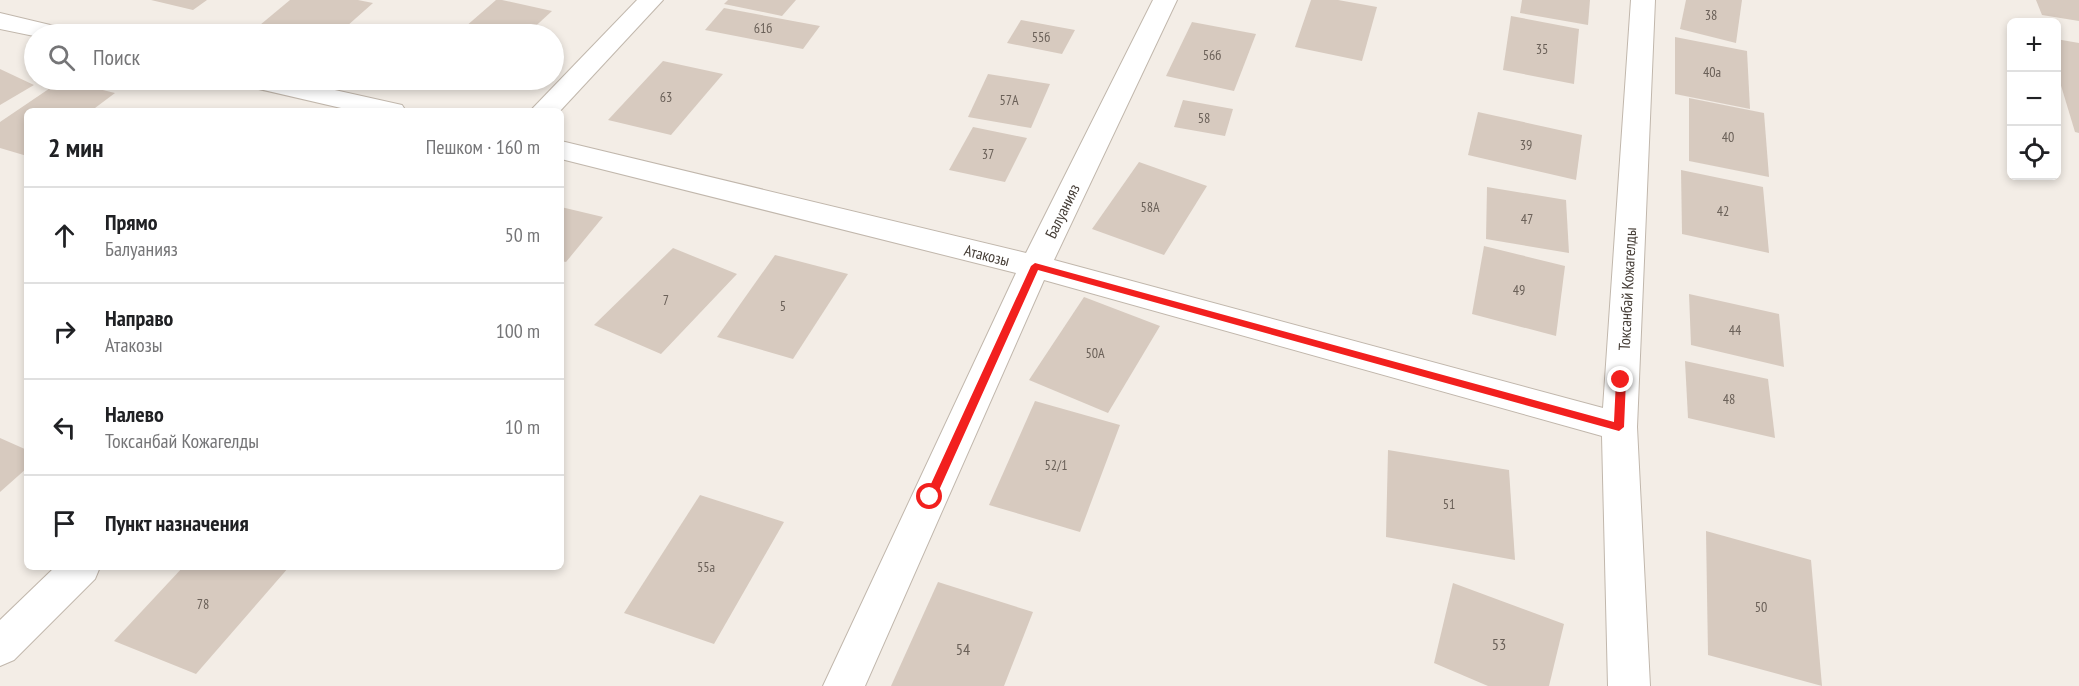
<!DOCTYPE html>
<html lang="ru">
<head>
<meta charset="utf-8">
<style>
  body { margin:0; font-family:"PT Sans Narrow",sans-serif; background:#f2f2f2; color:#202124 }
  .controls { position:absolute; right:18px; top:18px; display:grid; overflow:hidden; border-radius:9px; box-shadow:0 3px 9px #0003 }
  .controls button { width:54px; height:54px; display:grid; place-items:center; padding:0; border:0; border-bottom:2px solid #e0e0e0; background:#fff; color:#202124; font:30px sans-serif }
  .stop { position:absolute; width:18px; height:18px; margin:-14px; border:4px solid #f2201e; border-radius:50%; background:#fff }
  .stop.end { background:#f2201e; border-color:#fff; box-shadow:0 2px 6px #0008 }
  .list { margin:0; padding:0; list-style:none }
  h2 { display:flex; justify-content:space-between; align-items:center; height:78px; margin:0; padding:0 24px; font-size:26px }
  h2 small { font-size:20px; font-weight:400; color:#757577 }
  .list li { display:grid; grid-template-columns:39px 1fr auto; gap:18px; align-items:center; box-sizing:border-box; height:96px; padding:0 24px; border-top:2px solid #e0e0e0 }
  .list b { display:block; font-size:22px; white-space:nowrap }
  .list p { margin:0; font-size:20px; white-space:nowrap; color:#757577 }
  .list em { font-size:20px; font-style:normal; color:#757577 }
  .icon { flex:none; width:33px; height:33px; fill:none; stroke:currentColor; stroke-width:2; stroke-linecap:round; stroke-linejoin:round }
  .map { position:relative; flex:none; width:2079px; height:686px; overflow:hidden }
  .search { position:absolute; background:#fff; box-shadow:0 3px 9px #0003; left:24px; top:24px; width:540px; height:66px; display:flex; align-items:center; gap:15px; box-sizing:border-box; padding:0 21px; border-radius:33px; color:#757577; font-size:22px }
  .panel { position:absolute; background:#fff; box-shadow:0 3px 9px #0003; left:24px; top:108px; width:540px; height:462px; border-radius:9px }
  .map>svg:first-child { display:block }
</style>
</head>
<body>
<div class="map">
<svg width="2079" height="686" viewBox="0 0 2079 686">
  <rect width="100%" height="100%" fill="#f3ede6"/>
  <!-- building -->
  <g fill="#d7cabf">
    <polygon points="151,0 207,0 193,10"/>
    <polygon points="290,0 358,0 373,3 338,34 315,34 260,25"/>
    <polygon points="496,0 502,0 552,11 527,34 457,34"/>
    <polygon points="728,0 796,0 782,16 724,4"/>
    <polygon points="1311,0 1338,0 1377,7 1362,61 1295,47"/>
    <polygon points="1522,0 1590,0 1588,25 1520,13"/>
    <polygon points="1686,0 1742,0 1736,43 1680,29"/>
    <polygon points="2036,0 2079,0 2079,21 2042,15"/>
    <polygon points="724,8 820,26 803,49 705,30"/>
    <polygon points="1511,16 1579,29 1574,84 1503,70"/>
    <polygon points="1021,20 1075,30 1062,54 1007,43"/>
    <polygon points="1192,22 1256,34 1234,91 1166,76"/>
    <polygon points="1675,37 1747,51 1750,109 1675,94"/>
    <polygon points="2056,39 2079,43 2079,133 2075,132 2056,69"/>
    <polygon points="663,61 723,74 671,135 608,120"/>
    <polygon points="0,69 34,85 0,105"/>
    <polygon points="988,74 1050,84 1031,128 968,117"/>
    <polygon points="62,80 115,93 91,111 27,111 27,156 0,148 0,122"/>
    <polygon points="1689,98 1764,113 1769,177 1689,161"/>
    <polygon points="1183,100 1233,109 1225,136 1174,127"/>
    <polygon points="1478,112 1582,135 1576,180 1468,155"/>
    <polygon points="973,127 1027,138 1005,182 949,170"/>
    <polygon points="1139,162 1207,186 1164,255 1092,229"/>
    <polygon points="1681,170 1763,187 1769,253 1682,234"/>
    <polygon points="1487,187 1566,200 1569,253 1486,239"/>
    <polygon points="561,207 603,217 566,262 561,261"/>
    <polygon points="1484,246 1565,266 1556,336 1472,314"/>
    <polygon points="673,248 737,274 661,354 594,325"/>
    <polygon points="775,255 848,274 793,359 717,337"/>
    <polygon points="1689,294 1779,314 1784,367 1691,345"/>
    <polygon points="1084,297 1160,326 1108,413 1029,380"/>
    <polygon points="1685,361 1768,379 1775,438 1688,418"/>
    <polygon points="1035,401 1120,425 1080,532 989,505"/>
    <polygon points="0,438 27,450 27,468 0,492"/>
    <polygon points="1388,450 1509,470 1515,560 1386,537"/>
    <polygon points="700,495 784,522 714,644 624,613"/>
    <polygon points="1706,531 1811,560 1822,686 1708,655"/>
    <polygon points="183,567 289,567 196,674 114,641"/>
    <polygon points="938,582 1033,612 1004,686 891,686"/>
    <polygon points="1453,583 1564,624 1549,686 1488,686 1434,663"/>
  </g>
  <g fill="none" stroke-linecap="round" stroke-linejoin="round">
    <defs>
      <g id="minor">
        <polygon points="637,0 663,0 560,111 530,111"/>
        <polygon points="1153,0 1177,0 1054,260 1603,408 1631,0 1655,0 1637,427 1650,686 1608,686 1602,436 1044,280 865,686 823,686 1016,273 561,159 561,141 1026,253"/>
        <polygon points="0,13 67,29 71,34 34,34 34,36 0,29"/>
        <polygon points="242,80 290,80 402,105 406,111 354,111 246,86"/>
        <polygon points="55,567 100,567 95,579 14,660 0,666 0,620"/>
      </g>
    </defs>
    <!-- minor casing -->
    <use href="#minor" stroke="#c1b7ac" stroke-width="2"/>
    <!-- minor -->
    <use href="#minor" fill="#fff" fill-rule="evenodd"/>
  </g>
  <!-- route -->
  <polygon fill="#f2201e" points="1035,263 1614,422 1616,380 1621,376 1626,380 1624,427 1619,431 1038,270 936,497 930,502 926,500 925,497 1031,266"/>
  <g text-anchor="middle" stroke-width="4.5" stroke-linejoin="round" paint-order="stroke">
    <!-- number labels -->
    <g font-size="14" fill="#6a6058">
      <text x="1711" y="20">38</text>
      <text x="763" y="33">61б</text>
      <text x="1041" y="42">55б</text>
      <text x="1542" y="54">35</text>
      <text x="1212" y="60">56б</text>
      <text x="1712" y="77">40а</text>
      <text x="666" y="102">63</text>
      <text x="1009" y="105">57А</text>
      <text x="1204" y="123">58</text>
      <text x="1728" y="142">40</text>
      <text x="1526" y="150">39</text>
      <text x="988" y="159">37</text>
      <text x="1150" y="212">58А</text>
      <text x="1723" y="216">42</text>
      <text x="1527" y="224">47</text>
      <text x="1519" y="295">49</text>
      <text x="666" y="305">7</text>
      <text x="783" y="311">5</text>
      <text x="1735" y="335">44</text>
      <text x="1095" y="358">50А</text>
      <text x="1729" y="404">48</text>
      <text x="1056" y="470">52/1</text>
      <text x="1449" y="509">51</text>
      <text x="706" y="572">55а</text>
      <text x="203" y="609">78</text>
      <text x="1761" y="612">50</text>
    </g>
    <!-- street labels -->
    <g font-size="16" fill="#453d36" stroke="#fff">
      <text transform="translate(1062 211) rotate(-64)" y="6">Балуанияз</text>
      <text transform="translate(987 255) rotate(14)" y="6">Атакозы</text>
      <text transform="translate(1627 289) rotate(-87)" y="6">Токсанбай Кожагелды</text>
    </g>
    <!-- near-number labels -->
    <g font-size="16" fill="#6a6058">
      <text x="1499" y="650">53</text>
      <text x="963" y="655">54</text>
    </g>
  </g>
</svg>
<div class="controls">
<button>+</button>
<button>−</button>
<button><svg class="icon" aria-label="locate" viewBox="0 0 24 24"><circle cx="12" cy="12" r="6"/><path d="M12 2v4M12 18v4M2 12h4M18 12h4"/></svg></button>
</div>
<div class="stop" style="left:930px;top:497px"></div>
<div class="stop end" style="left:1621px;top:380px"></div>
<div class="search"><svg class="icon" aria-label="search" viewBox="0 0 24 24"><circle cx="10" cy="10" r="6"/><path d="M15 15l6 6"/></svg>Поиск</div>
<section class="panel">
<h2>2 мин<small>Пешком · 160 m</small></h2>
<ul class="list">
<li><svg class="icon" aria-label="ahead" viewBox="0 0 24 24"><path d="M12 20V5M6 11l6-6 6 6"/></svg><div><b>Прямо</b><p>Балуанияз</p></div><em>50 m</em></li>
<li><svg class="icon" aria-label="right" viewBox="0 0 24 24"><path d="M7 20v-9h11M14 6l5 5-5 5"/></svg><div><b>Направо</b><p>Атакозы</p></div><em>100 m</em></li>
<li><svg class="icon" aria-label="left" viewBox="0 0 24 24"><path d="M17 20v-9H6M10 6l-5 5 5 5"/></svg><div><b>Налево</b><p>Токсанбай Кожагелды</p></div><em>10 m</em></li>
<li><svg class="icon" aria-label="arrive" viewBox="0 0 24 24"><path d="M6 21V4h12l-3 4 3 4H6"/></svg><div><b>Пункт назначения</b></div></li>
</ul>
</section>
</div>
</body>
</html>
